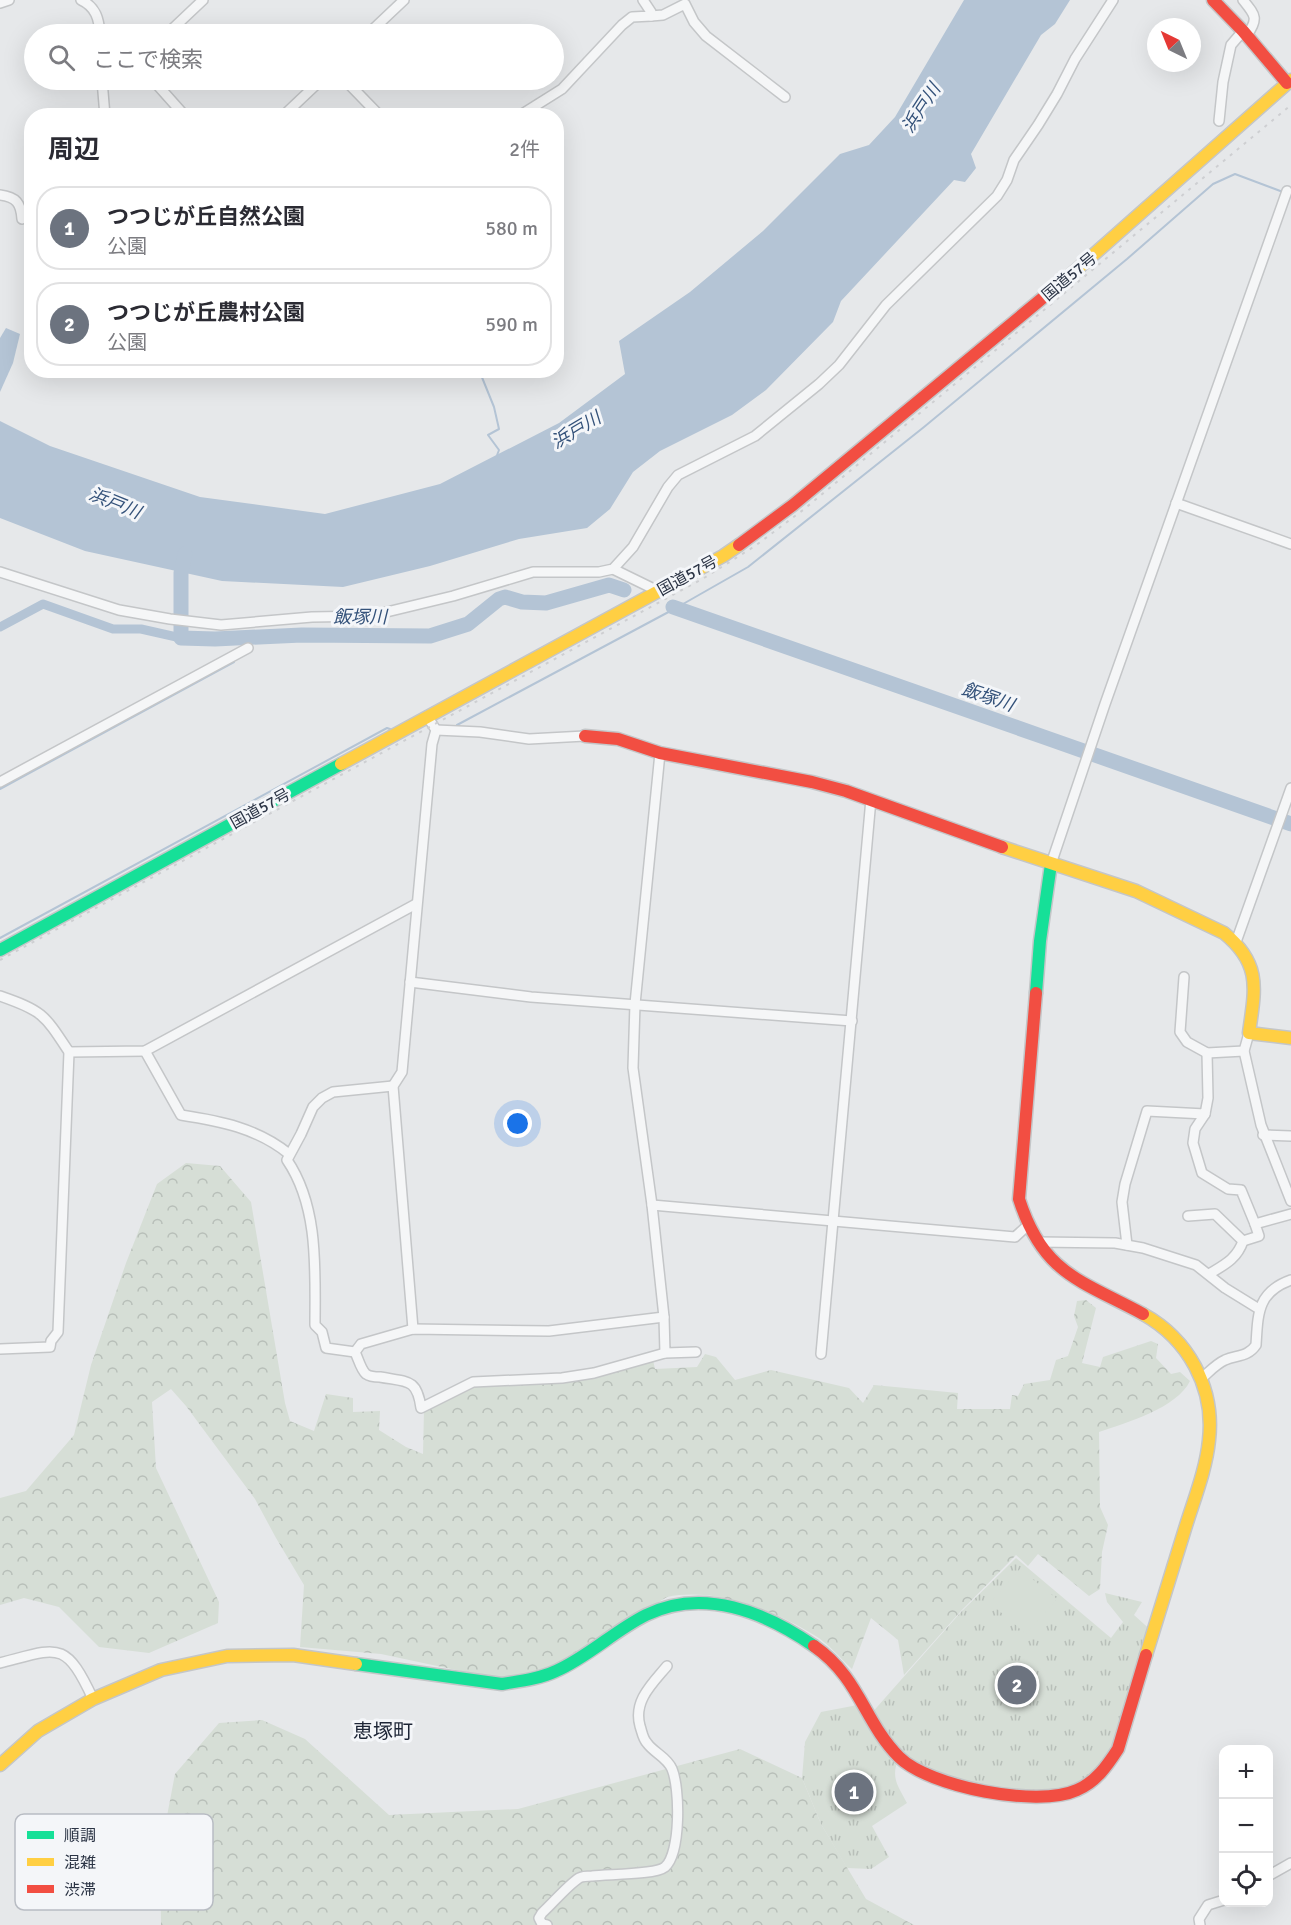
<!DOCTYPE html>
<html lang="ja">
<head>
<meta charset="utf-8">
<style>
  body { margin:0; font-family:Signika,"Noto Sans JP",sans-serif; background:#f2f2f3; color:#2b2b33 }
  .controls { position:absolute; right:18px; bottom:18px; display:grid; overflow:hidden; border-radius:12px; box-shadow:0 6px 24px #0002 }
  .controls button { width:54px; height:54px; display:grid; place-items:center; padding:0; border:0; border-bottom:2px solid #e1e1e2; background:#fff; color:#2b2b33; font:30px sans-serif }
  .compass { position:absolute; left:1147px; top:18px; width:54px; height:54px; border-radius:50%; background:#fff; box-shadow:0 6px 24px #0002; rotate:317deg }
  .you { position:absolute; left:518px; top:1124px; width:21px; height:21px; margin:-15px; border:4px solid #fff; border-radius:50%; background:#1a73e8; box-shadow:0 0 0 9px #1a73e833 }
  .badge { display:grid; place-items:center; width:39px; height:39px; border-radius:50%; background:#6c737f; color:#fff; font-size:20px; font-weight:700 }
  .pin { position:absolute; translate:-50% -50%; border:3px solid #fff; box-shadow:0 2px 6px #0006 }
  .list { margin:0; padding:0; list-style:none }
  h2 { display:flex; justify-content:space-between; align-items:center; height:78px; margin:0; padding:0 24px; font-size:26px }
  h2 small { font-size:20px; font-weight:400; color:#7c7c81 }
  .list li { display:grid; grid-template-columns:39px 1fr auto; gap:18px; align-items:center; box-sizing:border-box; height:84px; margin:0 12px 12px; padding:0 12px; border:2px solid #e1e1e2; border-radius:24px }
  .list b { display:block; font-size:22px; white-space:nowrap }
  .list p { margin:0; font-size:20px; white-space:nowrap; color:#7c7c81 }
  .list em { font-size:20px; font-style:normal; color:#7c7c81 }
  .icon { flex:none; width:33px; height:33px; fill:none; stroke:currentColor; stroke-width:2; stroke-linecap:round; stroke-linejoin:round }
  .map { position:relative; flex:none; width:1291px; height:1925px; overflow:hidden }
  .search { position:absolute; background:#fff; box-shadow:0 6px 24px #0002; left:24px; top:24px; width:540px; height:66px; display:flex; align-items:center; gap:15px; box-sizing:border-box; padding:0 21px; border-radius:33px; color:#7c7c81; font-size:22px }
  .panel { position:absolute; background:#fff; box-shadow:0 6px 24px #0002; left:24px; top:108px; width:540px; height:270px; border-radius:24px }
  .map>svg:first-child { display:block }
</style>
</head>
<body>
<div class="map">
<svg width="1291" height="1925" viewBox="0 0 1291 1925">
  <defs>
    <pattern id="forest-crowns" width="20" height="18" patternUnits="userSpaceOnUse" patternTransform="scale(1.5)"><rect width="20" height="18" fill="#d6ded6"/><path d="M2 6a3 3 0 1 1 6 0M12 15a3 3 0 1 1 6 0" fill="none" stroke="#b8bfb9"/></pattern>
    <pattern id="park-tufts" width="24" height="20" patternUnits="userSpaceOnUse" patternTransform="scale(1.5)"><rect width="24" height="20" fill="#d6ded6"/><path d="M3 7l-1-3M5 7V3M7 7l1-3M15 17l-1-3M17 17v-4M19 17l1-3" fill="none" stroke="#b8bfb9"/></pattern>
  </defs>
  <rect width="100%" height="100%" fill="#e6e8ea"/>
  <!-- forest -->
  <g fill="url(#forest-crowns)">
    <path d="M186 1163 220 1166 251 1202 285 1403 290 1421 314 1431 326 1394 353 1398V1412L380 1411 379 1430 406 1447 423 1454 424 1410 474 1384H495L653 1360 655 1369 697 1367 705 1354 716 1357 735 1380 771 1370 849 1388 863 1403 874 1385 958 1393 957 1409H1010L1012 1395 1018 1396 1024 1384 1050 1380 1056 1360 1068 1356 1078 1327 1074 1316 1077 1301 1086 1300 1096 1308 1082 1363 1100 1367 1103 1357 1151 1341 1158 1344 1156 1358 1171 1374 1180 1372 1190 1381C1177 1408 1126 1423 1099 1432L1100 1507 1108 1525 1102 1552 1100 1589 1089 1596 1038 1554 1028 1566 1016 1555 961 1611 904 1675 898 1640 871 1618 852 1669C840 1658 828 1643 814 1635 773 1610 715 1587 667 1597L552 1666 503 1680 381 1654 300 1647 304 1585 276 1538 255 1499 186 1406 171 1389 152 1402 156 1468 219 1602 218 1623 149 1653 99 1647 59 1607 24 1598 0 1605V1498L26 1491 74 1435 91 1365 126 1263 157 1184Z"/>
    <polygon points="262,1720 305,1739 389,1815 518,1809 740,1749 802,1778 821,1824 866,1899 914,1925 161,1925 160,1853 175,1774 219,1723"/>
  </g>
  <!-- park -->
  <path fill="url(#park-tufts)" d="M1016 1558 1111 1638 1123 1622 1107 1602 1105 1593 1142 1602 1134 1615 1154 1633 1118 1749 1100 1775 1056 1797 933 1778 899 1758C890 1777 898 1786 907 1803L872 1826 889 1857 871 1869 847 1868 821 1824 802 1778 805 1742 821 1712 863 1704 870 1715 961 1612Z"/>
  <!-- pitch -->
  <polygon fill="#d6ded6" points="1020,1569 1057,1599 1026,1634 990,1603"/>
  <!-- water -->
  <g fill="#b4c4d5">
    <polygon points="964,0 1070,0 1055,24 1041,35 971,154 976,168 965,182 954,180 841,301 833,322 766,390 732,415 660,451 633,472 610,509 587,528 519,539 430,566 343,587 222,581 85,551 0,518 0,421 50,446 200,497 325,514 440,484 559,423 625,374 619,341 690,292 763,231 840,154 869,145 895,117"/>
    <polygon points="6,328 20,334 13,363 0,392 0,338"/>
  </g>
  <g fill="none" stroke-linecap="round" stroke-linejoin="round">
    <!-- stream -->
    <g stroke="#b4c4d5" stroke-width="2">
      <polyline points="479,370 494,407 499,429 488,435 499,450 496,458"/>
      <polyline points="457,725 676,608 748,567 924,427 1127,259 1213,184 1235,174 1283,192"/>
      <polyline points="0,789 234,662"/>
      <polyline points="0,938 387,728 390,729"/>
    </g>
    <!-- canal -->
    <polyline stroke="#b4c4d5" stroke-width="9" points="0,627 43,604 113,629 141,629 181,638"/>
    <!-- river -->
    <g stroke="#b4c4d5" stroke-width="15">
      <polyline points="185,554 181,573 181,638 215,639 302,635 430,636 468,624 499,599 505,597 522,602 546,603 609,585 624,590"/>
      <path d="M673 607C879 678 1085 752 1291 824"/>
    </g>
    <defs>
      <g id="street">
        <path d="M81 0C96 7 99 19 100 34"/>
        <path d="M1243 0C1255 15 1259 18 1247 35"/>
        <polyline points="0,3 9,0"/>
        <polyline points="651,16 663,15 685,4 694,22 706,36 785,97"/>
        <polyline points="167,34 203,0"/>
        <polyline points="368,34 404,0"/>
        <polyline points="102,80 105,116"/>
        <polyline points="153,80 185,116"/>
        <polyline points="345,80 380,116"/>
        <polyline points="283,116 321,80"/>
        <polyline points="519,116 562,89 622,25 632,17 651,16 651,12 643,0"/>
        <polyline points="1219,121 1223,82 1231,45 1243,31"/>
        <path d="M0 195C16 197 21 203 22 219"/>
        <polyline points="1176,503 1291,544"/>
        <polyline points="613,569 658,591"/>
        <polyline points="0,572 119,610 170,619 221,625 312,617 370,616 453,596 533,572 599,572 613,569 633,547 668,487 678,475 755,436 819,384 839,365 886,305 997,196 1007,180 1014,160 1038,125 1057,94 1075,59 1113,0"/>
        <polyline points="436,730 480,732 529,739 585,736"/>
        <polyline points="660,753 635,1004 633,1068 652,1205 664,1317 665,1353 696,1352"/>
        <polyline points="0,782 248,648"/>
        <polyline points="1051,864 1105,704 1287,191"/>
        <polyline points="1236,942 1291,788"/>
        <polyline points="1184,977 1180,1032 1187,1042 1207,1053 1244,1051"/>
        <polyline points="410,982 531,997 852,1021"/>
        <path d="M0 996C43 1011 44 1014 69 1052L58 1332 51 1341 50 1347 0 1349"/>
        <polyline points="1249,1033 1244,1051 1261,1125 1291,1201"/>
        <path d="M145 1051 181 1115C220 1121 257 1128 289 1154"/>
        <polyline points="69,1052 145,1051 416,904"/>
        <polyline points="1205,1114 1195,1129 1193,1143 1202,1173 1228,1189 1241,1190 1255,1224"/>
        <polyline points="1263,1135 1291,1136"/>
        <polyline points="652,1205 1015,1237 1027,1226"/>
        <path d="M1188 1216 1215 1214 1243 1241C1237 1259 1224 1265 1209 1274"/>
        <polyline points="1243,1241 1259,1236 1255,1224 1291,1214"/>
        <polyline points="1038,1242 1115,1243 1143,1248 1196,1265 1225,1288 1259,1309"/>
        <polyline points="1127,1245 1122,1202 1125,1184 1147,1111 1205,1114 1208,1098 1207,1053"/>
        <polyline points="413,1329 393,1086 402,1072 432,744 436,730 427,716"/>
        <path d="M355 1352 326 1348 322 1332 315 1325C315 1270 319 1207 287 1160L301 1134 313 1107 322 1098 333 1092 393 1086"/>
        <path d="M355 1352C358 1358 361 1370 366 1374 370 1377 376 1377 380 1377 407 1382 417 1378 421 1408L473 1382 562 1378 594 1373 665 1353"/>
        <polyline points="355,1352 361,1344 413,1329 549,1331 664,1317"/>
        <polyline points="821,1354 871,799"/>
        <path d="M1202 1378C1209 1372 1216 1364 1225 1360 1237 1355 1248 1357 1256 1345 1258 1314 1257 1292 1291 1280"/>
        <path d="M0 1663C58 1648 65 1639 93 1699"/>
        <polyline points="1268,1876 1291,1863"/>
        <path d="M547 1925 542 1924 539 1918 542 1913C553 1903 567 1886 579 1878 583 1876 588 1876 592 1876 608 1874 655 1875 665 1867 681 1853 680 1788 672 1769 667 1757 654 1753 647 1743 643 1739 642 1732 640 1726 633 1701 652 1684 667 1666"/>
        <polyline points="1200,1925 1199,1919 1208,1905 1224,1900"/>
      </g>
      <g id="fast">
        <polyline points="0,950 341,764"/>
        <polyline points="1036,993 1040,941 1051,864"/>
        <path d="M356 1664 502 1684C520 1681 539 1679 556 1671 588 1657 614 1631 646 1615 703 1587 765 1612 814 1646"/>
      </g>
      <g id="slow">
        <polyline points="1074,272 1291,80"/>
        <polyline points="341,764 723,556 739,545"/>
        <path d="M1002 847 1136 891 1224 933C1262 964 1255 989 1249 1033L1291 1038"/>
        <path d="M1143 1314C1188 1339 1215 1387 1209 1440 1206 1471 1193 1502 1184 1532 1171 1573 1159 1614 1146 1655"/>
        <polyline points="0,1765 38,1731 93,1699 161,1670 227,1656 293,1655 356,1664"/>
      </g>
      <g id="jam">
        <polyline points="1213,0 1243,31 1287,83"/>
        <polyline points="739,545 793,505 1074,272"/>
        <polyline points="585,736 618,739 660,753 812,782 846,791 1002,847"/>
        <path d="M1036 993 1019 1199C1043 1274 1080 1280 1143 1314"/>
        <path d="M814 1646C860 1678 864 1722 899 1757 929 1787 1038 1808 1077 1790 1096 1782 1107 1766 1118 1749L1146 1655"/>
      </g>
    </defs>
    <!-- street casing -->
    <use href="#street" stroke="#c4c6c8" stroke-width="12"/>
    <!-- fast casing -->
    <use href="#fast" stroke="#c4c6c8" stroke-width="15"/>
    <!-- slow casing -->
    <use href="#slow" stroke="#c4c6c8" stroke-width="15"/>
    <!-- jam casing -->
    <use href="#jam" stroke="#c4c6c8" stroke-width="15"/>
    <!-- street -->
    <use href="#street" stroke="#f5f6f7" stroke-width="9"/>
    <!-- fast -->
    <use href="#fast" stroke="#16e098" stroke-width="12"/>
    <!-- slow -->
    <use href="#slow" stroke="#ffcf43" stroke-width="12"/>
    <!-- jam -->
    <use href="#jam" stroke="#f24e42" stroke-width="12"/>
    <!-- rail -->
    <polyline stroke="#cecfd2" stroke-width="2" stroke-dasharray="3 6" stroke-linecap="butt" points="0,960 704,578 755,546 803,510 1291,105"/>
  </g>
  <g text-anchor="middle" stroke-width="6" stroke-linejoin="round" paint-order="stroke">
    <!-- street labels -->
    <g font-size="16" fill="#2b3445" stroke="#f4f6f9">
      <text transform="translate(1069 276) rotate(-40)" y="6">国道57号</text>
      <text transform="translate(687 575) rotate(-29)" y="6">国道57号</text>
      <text transform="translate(260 808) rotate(-29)" y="6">国道57号</text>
    </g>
    <!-- water labels -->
    <g font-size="18" font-style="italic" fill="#34527a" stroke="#f4f6f9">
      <text transform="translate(921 108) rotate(-57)" y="6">浜戸川</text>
      <text transform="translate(576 430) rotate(-31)" y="6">浜戸川</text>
      <text transform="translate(115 503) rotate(22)" y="6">浜戸川</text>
      <text x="360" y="623">飯塚川</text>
      <text transform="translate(988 697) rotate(19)" y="6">飯塚川</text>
    </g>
    <!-- quarter labels -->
    <g font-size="20" fill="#1d2536" stroke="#f4f6f9">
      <text x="383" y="1738">恵塚町</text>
    </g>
  </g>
  <!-- legend -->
  <rect x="15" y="1814" width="198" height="96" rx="9" fill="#f4f6f9" stroke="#b8bcc3" stroke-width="1.5"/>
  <rect x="27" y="1831" width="27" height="8" fill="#16e098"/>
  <rect x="27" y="1858" width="27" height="8" fill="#ffcf43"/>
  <rect x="27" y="1885" width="27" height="8" fill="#f24e42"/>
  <g font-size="16" fill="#2b3445">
    <text x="64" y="1841">順調</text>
    <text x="64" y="1868">混雑</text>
    <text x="64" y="1895">渋滞</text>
  </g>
</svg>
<div class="controls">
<button>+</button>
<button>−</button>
<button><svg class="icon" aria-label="locate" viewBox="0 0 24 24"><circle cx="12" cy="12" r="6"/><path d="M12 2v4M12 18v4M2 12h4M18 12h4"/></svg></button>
</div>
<svg class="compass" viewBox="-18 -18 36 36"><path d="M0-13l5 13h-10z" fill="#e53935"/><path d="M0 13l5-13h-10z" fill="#7c7c81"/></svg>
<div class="you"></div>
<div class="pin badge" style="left:854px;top:1792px">1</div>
<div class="pin badge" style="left:1017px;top:1685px">2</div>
<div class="search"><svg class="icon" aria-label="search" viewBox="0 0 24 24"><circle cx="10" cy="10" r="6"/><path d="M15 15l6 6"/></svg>ここで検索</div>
<section class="panel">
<h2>周辺<small>2件</small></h2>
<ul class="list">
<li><span class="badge">1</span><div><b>つつじが丘自然公園</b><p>公園</p></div><em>580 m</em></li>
<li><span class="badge">2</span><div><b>つつじが丘農村公園</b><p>公園</p></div><em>590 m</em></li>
</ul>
</section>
</div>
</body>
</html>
